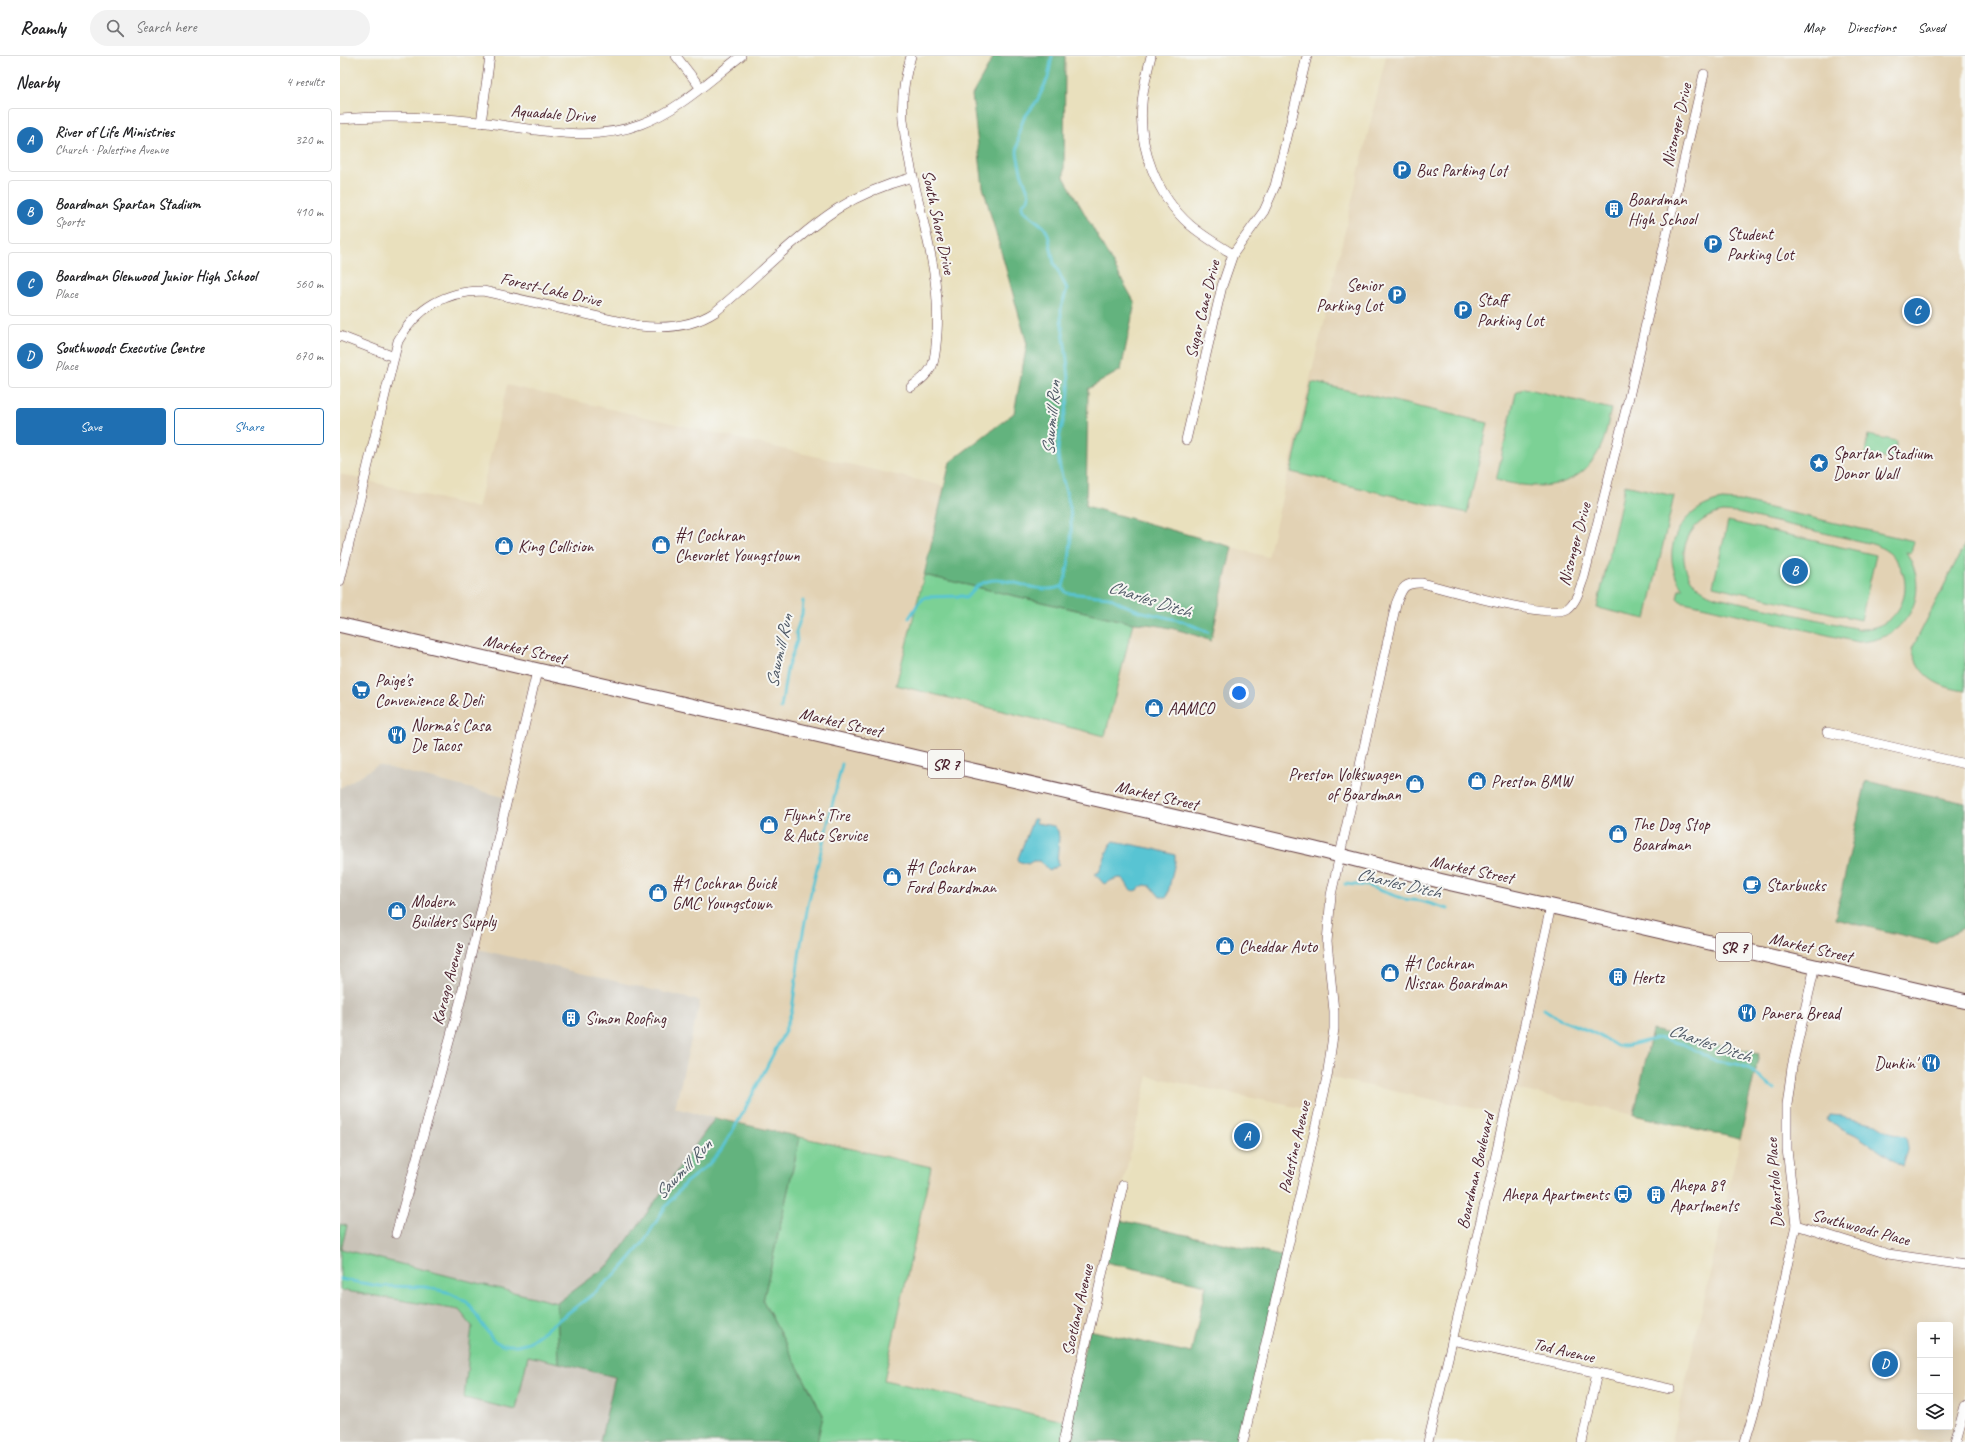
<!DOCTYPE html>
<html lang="en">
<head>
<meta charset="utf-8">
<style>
  body { margin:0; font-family:Caveat,sans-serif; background:#f2f2f2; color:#202124 }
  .controls { position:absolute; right:12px; bottom:12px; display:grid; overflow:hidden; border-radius:4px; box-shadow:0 4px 16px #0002 }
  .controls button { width:36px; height:36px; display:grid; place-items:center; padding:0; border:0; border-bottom:1px solid #e0e0e0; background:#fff; color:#202124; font:20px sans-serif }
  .you { position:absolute; left:899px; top:637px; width:14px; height:14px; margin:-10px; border:3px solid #fff; border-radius:50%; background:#1a73e8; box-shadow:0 0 0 6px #1a73e833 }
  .badge { display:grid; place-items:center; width:26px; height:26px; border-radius:50%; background:#1f6fb2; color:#fff; font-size:13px; font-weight:700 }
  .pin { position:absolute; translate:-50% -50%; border:2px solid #fff; box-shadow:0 1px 4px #0006 }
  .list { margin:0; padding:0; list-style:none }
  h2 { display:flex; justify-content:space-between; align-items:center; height:52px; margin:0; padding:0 16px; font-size:17px }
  h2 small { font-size:13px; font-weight:400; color:#757577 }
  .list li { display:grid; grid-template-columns:26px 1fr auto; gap:12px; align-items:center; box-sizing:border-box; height:64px; margin:0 8px 8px; padding:0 8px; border:1px solid #e0e0e0; border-radius:4px }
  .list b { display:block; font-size:15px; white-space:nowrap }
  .list p { margin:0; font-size:13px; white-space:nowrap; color:#757577 }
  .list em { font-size:13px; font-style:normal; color:#757577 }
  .actions { display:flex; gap:8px; padding:12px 16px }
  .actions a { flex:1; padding:9px 0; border:1px solid #1f6fb2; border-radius:4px; text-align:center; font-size:14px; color:#1f6fb2 }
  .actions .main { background:#1f6fb2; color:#fff }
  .icon { flex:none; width:22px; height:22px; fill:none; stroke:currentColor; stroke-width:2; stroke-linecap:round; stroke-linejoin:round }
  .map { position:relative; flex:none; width:1625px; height:1386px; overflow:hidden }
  header { display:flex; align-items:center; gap:24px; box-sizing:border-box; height:56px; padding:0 20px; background:#fff; border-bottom:1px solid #e0e0e0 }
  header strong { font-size:19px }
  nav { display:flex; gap:22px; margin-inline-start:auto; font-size:14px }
  .search { width:280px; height:36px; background:#f2f2f2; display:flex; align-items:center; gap:10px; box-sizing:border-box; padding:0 14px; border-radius:22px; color:#757577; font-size:15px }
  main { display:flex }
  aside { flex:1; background:#fff }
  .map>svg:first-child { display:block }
</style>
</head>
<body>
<header>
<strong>Roamly</strong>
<div class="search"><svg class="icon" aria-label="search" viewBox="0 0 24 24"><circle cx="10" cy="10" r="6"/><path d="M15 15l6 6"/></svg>Search here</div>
<nav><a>Map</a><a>Directions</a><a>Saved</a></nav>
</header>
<main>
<aside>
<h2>Nearby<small>4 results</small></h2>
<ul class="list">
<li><span class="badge">A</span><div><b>River of Life Ministries</b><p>Church · Palestine Avenue</p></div><em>320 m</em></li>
<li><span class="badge">B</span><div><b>Boardman Spartan Stadium</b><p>Sports</p></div><em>410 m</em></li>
<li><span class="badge">C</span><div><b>Boardman Glenwood Junior High School</b><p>Place</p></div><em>560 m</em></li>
<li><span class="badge">D</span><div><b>Southwoods Executive Centre</b><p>Place</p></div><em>670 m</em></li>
</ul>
<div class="actions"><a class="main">Save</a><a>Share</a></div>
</aside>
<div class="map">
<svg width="1625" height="1386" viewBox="0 0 1625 1386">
  <rect width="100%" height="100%" fill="#f6f6f2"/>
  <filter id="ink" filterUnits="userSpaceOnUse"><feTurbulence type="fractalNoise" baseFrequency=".025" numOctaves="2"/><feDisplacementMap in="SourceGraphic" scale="8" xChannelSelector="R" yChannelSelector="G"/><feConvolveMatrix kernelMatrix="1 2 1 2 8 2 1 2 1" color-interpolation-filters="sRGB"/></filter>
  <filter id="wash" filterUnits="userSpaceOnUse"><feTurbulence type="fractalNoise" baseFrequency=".012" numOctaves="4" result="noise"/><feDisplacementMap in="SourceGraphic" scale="16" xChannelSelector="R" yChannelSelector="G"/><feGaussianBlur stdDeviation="0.9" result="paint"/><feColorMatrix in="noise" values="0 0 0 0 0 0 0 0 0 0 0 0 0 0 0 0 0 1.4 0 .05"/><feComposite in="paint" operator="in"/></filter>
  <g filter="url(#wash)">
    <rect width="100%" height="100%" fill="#e9e0bd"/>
    <!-- built -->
    <path fill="#e2d2b4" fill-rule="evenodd" d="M1046 0H1625V1386H1332L1419 998 1313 974 1294 1059 1171 1032 1165 1059 987 1021 979 1056 808 1020 728 1366 544 1324 591 1111 335 1052 133 892 167 742 38 709 0 732V418L138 452 167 329 604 430 556 629 765 680 793 567H809L849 577 871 585 892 491 928 501ZM1580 1269H1610V1371H1580Z"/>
    <!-- industrial -->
    <g fill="#c9c3b8">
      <polygon points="38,709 168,742 133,892 360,945 335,1052 375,1062 271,1207 217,1247 1,1193 7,1170 0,1168 0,732"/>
      <polygon points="0,1234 119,1254 132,1270 125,1342 188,1300 275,1320 260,1386 0,1386"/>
    </g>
    <!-- green -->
    <g fill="#7bd195" stroke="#627860" fill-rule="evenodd">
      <polygon points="972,326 1148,367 1127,457 951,416"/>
      <path d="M1184 332 1271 353C1268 364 1267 375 1263 386 1243 435 1200 435 1156 424L1176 337Z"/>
      <polygon points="1528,379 1557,385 1553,404 1525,398"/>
      <polygon points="1285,429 1334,440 1306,563 1257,552"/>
      <path d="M1382 444 1399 445 1574 485 1571 497 1566 496C1593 537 1567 585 1518 586L1340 545 1337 542 1339 533H1343C1317 496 1339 452 1382 444ZM1383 456 1397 457 1532 488C1583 504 1572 574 1519 573L1377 541C1329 527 1335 465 1383 456Z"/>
      <polygon points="1388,465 1536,499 1521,564 1373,530"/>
      <path d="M1625 488V635C1597 631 1579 621 1572 593Z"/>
      <polygon points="584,519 793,567 765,680 556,629"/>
      <polygon points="460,1081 591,1111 544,1324 728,1366 723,1386 477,1386 483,1359 423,1245"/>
      <polygon points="0,1168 7,1170 1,1193 217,1247 219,1307 188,1300 176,1354 124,1342 132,1270 119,1254 0,1234"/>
    </g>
    <!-- forest -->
    <g fill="#64b37e" stroke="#576954">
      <path d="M654 0H725L724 121 795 247 781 314 748 333 746 450 892 491 871 585C846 575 820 568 793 567L584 519 610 406 674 357 687 288 643 131 632 39Z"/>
      <polygon points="1526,725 1625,747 1625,871 1595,887 1495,863"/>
      <polygon points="1312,974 1419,998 1400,1083 1294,1059"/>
      <polygon points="375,1062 460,1081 423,1245 483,1359 477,1386 260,1386 275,1321 219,1307 217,1247 271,1207"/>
      <polygon points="775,1163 945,1201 903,1386 723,1386 749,1274 851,1297 866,1229 765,1206"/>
    </g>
    <!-- water -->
    <g fill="#59c4d3" stroke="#52727f">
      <polygon points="693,763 696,763 696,767 714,770 718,775 719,782 717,807 719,809 709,815 700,805 693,805 688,808 677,805"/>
      <path d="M774 785 814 793 835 799V806L827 841H820L811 830 805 829C802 830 800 832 797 834 787 838 788 823 780 822 775 822 769 826 764 828L755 818 759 816 770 789Z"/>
      <polygon points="1489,1059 1503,1060 1506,1062 1537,1068 1553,1078 1566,1080 1568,1091 1562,1110 1516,1079 1494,1069 1487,1064"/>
    </g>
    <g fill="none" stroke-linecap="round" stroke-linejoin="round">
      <!-- stream -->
      <g stroke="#59c4d3" stroke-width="3">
        <polyline points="723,530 723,533 727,537 769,541 782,548 799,555 842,565 868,576"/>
        <path d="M569 562 578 548 585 541 623 540 626 542C630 538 634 532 639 529 664 513 695 542 723 530 731 507 734 466 728 443 724 428 719 414 718 398 717 377 728 357 729 335 730 314 724 284 721 263V252L727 233 714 207 708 178 704 171 683 154 682 149 688 143 689 138 681 116 677 97 679 75 684 62 697 45 708 22 712 0"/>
        <polyline points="441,652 447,613 457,585 456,576 462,558 463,545"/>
        <polyline points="1005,828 1028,830 1064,843 1081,845 1108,853"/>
        <polyline points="1204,953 1219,963 1252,976 1277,990 1285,990 1319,982 1343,988 1376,1005 1397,1008 1408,1012 1435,1034"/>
        <polyline points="0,1223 39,1230 85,1231 107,1236 127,1246 153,1284 162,1289 177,1289 189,1286 200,1278 253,1238 281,1213 303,1187 324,1153 345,1127 368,1109 381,1094 403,1057 444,977 452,954 460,893 468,849 502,708"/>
      </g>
    </g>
  </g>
  <g filter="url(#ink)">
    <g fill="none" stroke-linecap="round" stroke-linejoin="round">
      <defs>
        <g id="street">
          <polyline points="336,0 360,31"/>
          <path d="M811 0C807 16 803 32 802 48 798 91 817 140 850 169 863 180 878 189 893 198"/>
          <path d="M0 63C47 59 92 61 139 66 192 72 249 88 301 68 339 54 370 24 401 0"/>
          <polyline points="141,67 150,0"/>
          <polyline points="0,280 54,301"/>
          <path d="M571 331C579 325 587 320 592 310 596 300 596 288 597 277 602 206 572 141 564 72 560 47 564 23 571 0"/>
          <polyline points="846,384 882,230 893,198 924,155 935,130 967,0"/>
          <path d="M0 525 58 285C76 252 106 235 143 235L299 270C326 273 352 271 375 256 416 222 453 182 497 153 521 138 547 128 573 121"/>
          <polyline points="1487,676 1625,708"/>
          <polyline points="1456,1169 1548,1198 1625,1209"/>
          <polyline points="56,1178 120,946 197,615"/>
          <polyline points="1112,1284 1330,1333"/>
          <polyline points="723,1386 783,1129"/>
          <path d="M903 1386 987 1021 994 973V955L987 886 991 839 1056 548C1062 533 1063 526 1082 527 1105 533 1211 564 1227 553 1237 546 1240 531 1244 521L1288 345 1364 18"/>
          <polyline points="1088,1386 1149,1130 1211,850"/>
          <polyline points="1242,1386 1257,1317"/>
          <polyline points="1405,1386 1418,1342 1456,1169 1447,1093 1447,1048 1452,1011 1475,910"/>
          <polyline points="1615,1386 1625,1350"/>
        </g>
        <polyline id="primary" points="0,569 974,793 1101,825 1625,945"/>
      </defs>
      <!-- street casing -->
      <use href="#street" stroke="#623c41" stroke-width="10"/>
      <!-- primary casing -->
      <use href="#primary" stroke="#623c41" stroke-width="16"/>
      <!-- street -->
      <use href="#street" stroke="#fff" stroke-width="9"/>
      <!-- primary -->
      <use href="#primary" stroke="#fff" stroke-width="14"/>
    </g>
  </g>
  <!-- icons -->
  <defs>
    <symbol id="parking-disc" viewBox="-11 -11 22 22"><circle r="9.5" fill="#1f6fb2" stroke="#f6f6f2"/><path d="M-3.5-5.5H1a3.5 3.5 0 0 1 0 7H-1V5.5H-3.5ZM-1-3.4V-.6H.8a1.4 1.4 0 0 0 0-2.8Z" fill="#fff"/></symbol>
    <symbol id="building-disc" viewBox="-11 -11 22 22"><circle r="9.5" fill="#1f6fb2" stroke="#f6f6f2"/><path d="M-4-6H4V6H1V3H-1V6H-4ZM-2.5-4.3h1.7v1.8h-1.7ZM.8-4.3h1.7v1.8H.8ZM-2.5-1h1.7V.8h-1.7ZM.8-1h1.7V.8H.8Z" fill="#fff"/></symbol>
    <symbol id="sight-disc" viewBox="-11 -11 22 22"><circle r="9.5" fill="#1f6fb2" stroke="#f6f6f2"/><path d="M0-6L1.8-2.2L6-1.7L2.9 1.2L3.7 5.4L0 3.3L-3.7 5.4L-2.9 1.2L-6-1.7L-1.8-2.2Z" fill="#fff"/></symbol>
    <symbol id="shop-disc" viewBox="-11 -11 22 22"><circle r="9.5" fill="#1f6fb2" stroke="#f6f6f2"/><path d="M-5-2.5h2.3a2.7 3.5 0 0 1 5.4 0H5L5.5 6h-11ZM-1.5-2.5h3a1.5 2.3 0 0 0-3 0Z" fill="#fff"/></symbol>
    <symbol id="supermarket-disc" viewBox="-11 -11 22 22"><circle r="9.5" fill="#1f6fb2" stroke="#f6f6f2"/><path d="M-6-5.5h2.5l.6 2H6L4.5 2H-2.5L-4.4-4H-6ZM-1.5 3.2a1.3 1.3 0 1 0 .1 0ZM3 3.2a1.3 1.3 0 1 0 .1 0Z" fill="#fff"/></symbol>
    <symbol id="restaurant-disc" viewBox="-11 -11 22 22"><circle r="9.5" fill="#1f6fb2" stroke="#f6f6f2"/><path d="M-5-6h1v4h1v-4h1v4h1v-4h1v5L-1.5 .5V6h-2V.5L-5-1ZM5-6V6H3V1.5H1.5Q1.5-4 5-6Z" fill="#fff"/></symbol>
    <symbol id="cafe-disc" viewBox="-11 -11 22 22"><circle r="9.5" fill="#1f6fb2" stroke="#f6f6f2"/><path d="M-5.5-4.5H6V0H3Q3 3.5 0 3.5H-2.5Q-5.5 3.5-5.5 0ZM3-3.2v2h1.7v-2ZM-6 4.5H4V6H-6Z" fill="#fff"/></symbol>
    <symbol id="bus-disc" viewBox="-11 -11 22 22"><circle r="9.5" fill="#1f6fb2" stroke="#f6f6f2"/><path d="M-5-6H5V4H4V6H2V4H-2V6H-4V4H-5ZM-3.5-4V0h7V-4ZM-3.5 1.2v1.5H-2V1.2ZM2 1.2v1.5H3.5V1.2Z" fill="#fff"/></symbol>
  </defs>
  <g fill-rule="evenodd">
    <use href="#parking-disc" x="1051" y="103" width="22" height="22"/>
    <use href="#building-disc" x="1263" y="142" width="22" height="22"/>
    <use href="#parking-disc" x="1362" y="177" width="22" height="22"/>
    <use href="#parking-disc" x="1046" y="228" width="22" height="22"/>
    <use href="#parking-disc" x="1112" y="243" width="22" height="22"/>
    <use href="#sight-disc" x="1468" y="396" width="22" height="22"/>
    <use href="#shop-disc" x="310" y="478" width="22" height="22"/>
    <use href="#shop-disc" x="153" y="479" width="22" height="22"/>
    <use href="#supermarket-disc" x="10" y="623" width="22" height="22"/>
    <use href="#shop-disc" x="803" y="641" width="22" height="22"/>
    <use href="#restaurant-disc" x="46" y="668" width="22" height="22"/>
    <use href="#shop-disc" x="1126" y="714" width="22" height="22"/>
    <use href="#shop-disc" x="1064" y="717" width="22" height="22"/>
    <use href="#shop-disc" x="418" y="758" width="22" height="22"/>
    <use href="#shop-disc" x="1267" y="767" width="22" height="22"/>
    <use href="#shop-disc" x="541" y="810" width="22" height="22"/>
    <use href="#cafe-disc" x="1401" y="818" width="22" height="22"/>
    <use href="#shop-disc" x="307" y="826" width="22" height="22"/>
    <use href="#shop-disc" x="46" y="844" width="22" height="22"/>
    <use href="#shop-disc" x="874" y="879" width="22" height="22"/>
    <use href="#shop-disc" x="1039" y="906" width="22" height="22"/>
    <use href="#building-disc" x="1267" y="910" width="22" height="22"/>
    <use href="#restaurant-disc" x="1396" y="946" width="22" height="22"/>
    <use href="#building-disc" x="220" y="951" width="22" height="22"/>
    <use href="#restaurant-disc" x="1580" y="996" width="22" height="22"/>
    <use href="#bus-disc" x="1272" y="1127" width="22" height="22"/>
    <use href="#building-disc" x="1305" y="1128" width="22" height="22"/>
  </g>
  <g text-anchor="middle" stroke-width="4" stroke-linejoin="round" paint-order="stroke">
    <!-- shield labels -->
    <g fill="#f6f6f2" stroke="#7e6067" stroke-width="1">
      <rect x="588" y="694" width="36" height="28" rx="3"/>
      <rect x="1376" y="877" width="36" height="28" rx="3"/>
    </g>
    <g font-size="16" font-weight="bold" fill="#4a1f2b">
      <text x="606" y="714">SR 7</text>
      <text x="1394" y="897">SR 7</text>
    </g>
    <!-- street labels -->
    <g font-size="17" fill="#4a1f2b" stroke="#f6f6f2">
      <text transform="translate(213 57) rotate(4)" y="6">Aquadale Drive</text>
      <text transform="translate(1336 69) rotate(-77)" y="6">Nisonger Drive</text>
      <text transform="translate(599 166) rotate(78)" y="6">South Shore Drive</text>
      <text transform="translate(211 233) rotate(13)" y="6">Forest-Lake Drive</text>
      <text transform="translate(862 253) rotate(-76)" y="6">Sugar Cane Drive</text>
      <text transform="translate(1234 488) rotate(-75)" y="6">Nisonger Drive</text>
      <text transform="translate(185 593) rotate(13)" y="6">Market Street</text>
      <text transform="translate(501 666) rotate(13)" y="6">Market Street</text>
      <text transform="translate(817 739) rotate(13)" y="6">Market Street</text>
      <text transform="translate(1132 813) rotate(12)" y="6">Market Street</text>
      <text transform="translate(1471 891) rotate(13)" y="6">Market Street</text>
      <text transform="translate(107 928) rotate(-75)" y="6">Karago Avenue</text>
      <text transform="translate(954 1091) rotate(-77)" y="6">Palestine Avenue</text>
      <text transform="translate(1135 1115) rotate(-77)" y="6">Boardman Boulevard</text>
      <text transform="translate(1434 1127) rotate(-94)" y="6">Debartolo Place</text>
      <text transform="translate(1521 1171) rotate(15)" y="6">Southwoods Place</text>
      <text transform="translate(737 1254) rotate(-77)" y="6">Scotland Avenue</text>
      <text transform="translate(1224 1294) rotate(13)" y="6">Tod Avenue</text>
    </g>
    <!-- poi labels -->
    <g font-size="17" fill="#4a1f2b" stroke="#f6f6f2" text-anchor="start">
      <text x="1076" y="120">Bus Parking Lot</text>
      <text x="1288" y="149">Boardman<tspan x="1288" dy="20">High School</tspan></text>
      <text x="1387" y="184">Student<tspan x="1387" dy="20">Parking Lot</tspan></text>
      <text x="1043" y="235" text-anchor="end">Senior<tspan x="1043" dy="20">Parking Lot</tspan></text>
      <text x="1137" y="250">Staff<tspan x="1137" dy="20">Parking Lot</tspan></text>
      <text x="1493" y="403">Spartan Stadium<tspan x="1493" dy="20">Donor Wall</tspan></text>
      <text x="335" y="485">#1 Cochran<tspan x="335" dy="20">Chevorlet Youngstown</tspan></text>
      <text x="178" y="496">King Collision</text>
      <text x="35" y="630">Paige's<tspan x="35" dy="20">Convenience &amp; Deli</tspan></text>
      <text x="828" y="658">AAMCO</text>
      <text x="71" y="675">Norma's Casa<tspan x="71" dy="20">De Tacos</tspan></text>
      <text x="1061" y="724" text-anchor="end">Preston Volkswagen<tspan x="1061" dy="20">of Boardman</tspan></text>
      <text x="1151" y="731">Preston BMW</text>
      <text x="443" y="765">Flynn's Tire<tspan x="443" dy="20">&amp; Auto Service</tspan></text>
      <text x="1292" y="774">The Dog Stop<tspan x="1292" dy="20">Boardman</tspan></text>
      <text x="566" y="817">#1 Cochran<tspan x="566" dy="20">Ford Boardman</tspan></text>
      <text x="332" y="833">#1 Cochran Buick<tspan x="332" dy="20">GMC Youngstown</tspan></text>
      <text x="1426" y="835">Starbucks</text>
      <text x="71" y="851">Modern<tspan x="71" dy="20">Builders Supply</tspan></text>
      <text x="899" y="896">Cheddar Auto</text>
      <text x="1064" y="913">#1 Cochran<tspan x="1064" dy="20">Nissan Boardman</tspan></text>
      <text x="1292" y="927">Hertz</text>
      <text x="1421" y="963">Panera Bread</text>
      <text x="245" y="968">Simon Roofing</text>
      <text x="1577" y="1013" text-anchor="end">Dunkin'</text>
      <text x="1330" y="1135">Ahepa 89<tspan x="1330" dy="20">Apartments</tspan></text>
      <text x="1269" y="1144" text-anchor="end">Ahepa Apartments</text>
    </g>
    <!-- water labels -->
    <g font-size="18" font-style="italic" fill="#4f5966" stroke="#f6f6f2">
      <text transform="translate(711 362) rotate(-85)" y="6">Sawmill Run</text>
      <text transform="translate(810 543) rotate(18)" y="6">Charles Ditch</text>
      <text transform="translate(439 595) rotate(-78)" y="6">Sawmill Run</text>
      <text transform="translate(1059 827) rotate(13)" y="6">Charles Ditch</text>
      <text transform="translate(1370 987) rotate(19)" y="6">Charles Ditch</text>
      <text transform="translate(343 1113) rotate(-47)" y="6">Sawmill Run</text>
    </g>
  </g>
</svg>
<div class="controls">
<button>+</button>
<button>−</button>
<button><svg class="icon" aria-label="layers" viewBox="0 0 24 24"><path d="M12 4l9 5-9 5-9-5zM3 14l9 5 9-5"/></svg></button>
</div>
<div class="you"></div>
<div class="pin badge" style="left:907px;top:1080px">A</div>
<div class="pin badge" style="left:1455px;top:515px">B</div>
<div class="pin badge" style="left:1577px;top:255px">C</div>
<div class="pin badge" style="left:1545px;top:1308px">D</div>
</div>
</main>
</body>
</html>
